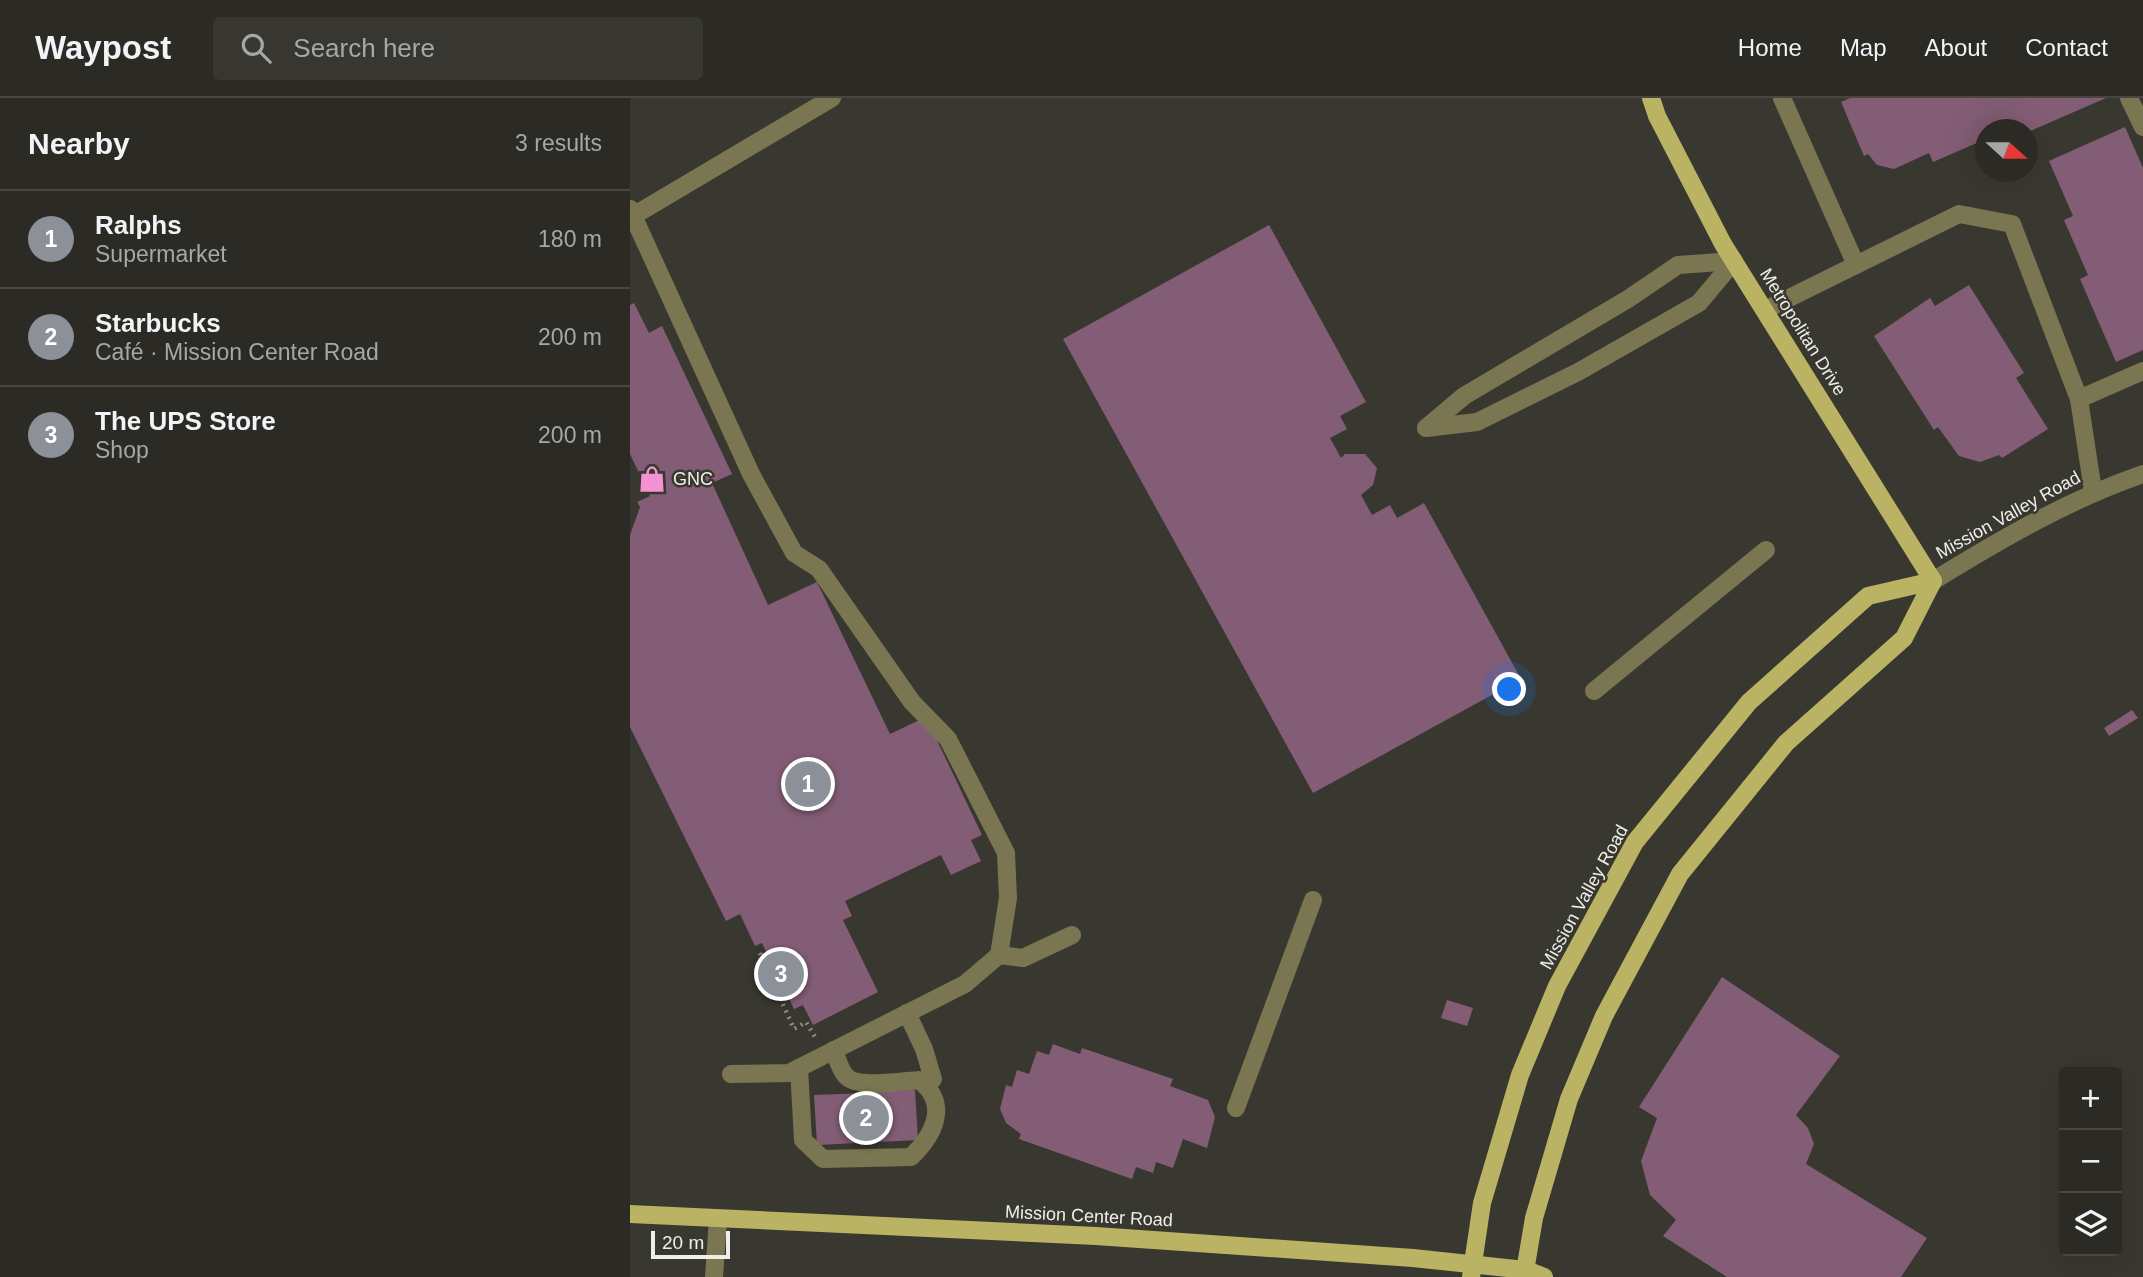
<!DOCTYPE html>
<html lang="en">
<head>
<meta charset="utf-8">
<style>
  body { margin:0; font-family:Helvetica,sans-serif; background:#373631; color:#f1f3f6 }
  .controls { position:absolute; right:21px; bottom:21px; display:grid; overflow:hidden; border-radius:7px; box-shadow:0 7px 28px #0002 }
  .controls button { width:63px; height:63px; display:grid; place-items:center; padding:0; border:0; border-bottom:2px solid #474641; background:#2b2a24; color:#f1f3f6; font:35px sans-serif }
  .compass { position:absolute; left:1345px; top:21px; width:63px; height:63px; border-radius:50%; background:#2b2a24; box-shadow:0 7px 28px #0002; rotate:111deg }
  .scale { position:absolute; left:21px; bottom:18px; width:79px; box-sizing:border-box; padding-left:7px; border:4px solid #efefea; border-top:0; font-size:19px; line-height:24px; white-space:nowrap; color:#efefea; -webkit-text-stroke:5px #393830; paint-order:stroke }
  .you { position:absolute; left:880px; top:592px; width:24px; height:24px; margin:-18px; border:5px solid #fff; border-radius:50%; background:#1a73e8; box-shadow:0 0 0 10px #1a73e833 }
  .badge { display:grid; place-items:center; width:46px; height:46px; border-radius:50%; background:#8c9099; color:#fff; font-size:23px; font-weight:700 }
  .pin { position:absolute; translate:-50% -50%; border:4px solid #fff; box-shadow:0 2px 7px #0006 }
  .list { margin:0; padding:0; list-style:none }
  h2 { display:flex; justify-content:space-between; align-items:center; height:91px; margin:0; padding:0 28px; font-size:30px }
  h2 small { font-size:23px; font-weight:400; color:#a6a7a6 }
  .list li { display:grid; grid-template-columns:46px 1fr auto; gap:21px; align-items:center; box-sizing:border-box; height:98px; padding:0 28px; border-top:2px solid #474641 }
  .list b { display:block; font-size:26px; white-space:nowrap }
  .list p { margin:0; font-size:23px; white-space:nowrap; color:#a6a7a6 }
  .list em { font-size:23px; font-style:normal; color:#a6a7a6 }
  .icon { flex:none; width:38px; height:38px; fill:none; stroke:currentColor; stroke-width:2; stroke-linecap:round; stroke-linejoin:round }
  .map { position:relative; flex:none; width:1513px; height:1179px; overflow:hidden }
  header { display:flex; align-items:center; gap:42px; box-sizing:border-box; height:98px; padding:0 35px; background:#2b2a24; border-bottom:2px solid #474641 }
  header strong { font-size:33px }
  nav { display:flex; gap:38px; margin-inline-start:auto; font-size:24px }
  .search { width:490px; height:63px; background:#373631; display:flex; align-items:center; gap:18px; box-sizing:border-box; padding:0 24px; border-radius:7px; color:#a6a7a6; font-size:26px }
  main { display:flex }
  aside { flex:1; background:#2b2a24 }
  .map>svg:first-child { display:block }
</style>
</head>
<body>
<header>
<strong>Waypost</strong>
<div class="search"><svg class="icon" aria-label="search" viewBox="0 0 24 24"><circle cx="10" cy="10" r="6"/><path d="M15 15l6 6"/></svg>Search here</div>
<nav><a>Home</a><a>Map</a><a>About</a><a>Contact</a></nav>
</header>
<main>
<aside>
<h2>Nearby<small>3 results</small></h2>
<ul class="list">
<li><span class="badge">1</span><div><b>Ralphs</b><p>Supermarket</p></div><em>180 m</em></li>
<li><span class="badge">2</span><div><b>Starbucks</b><p>Café · Mission Center Road</p></div><em>200 m</em></li>
<li><span class="badge">3</span><div><b>The UPS Store</b><p>Shop</p></div><em>200 m</em></li>
</ul>
</aside>
<div class="map">
<svg width="1513" height="1179" viewBox="0 0 1513 1179">
  <rect width="100%" height="100%" fill="#393830"/>
  <!-- building -->
  <g fill="#835d75">
    <polygon points="1220,0 1476,0 1398,34 1387,32 1385,28 1377,32 1356,32 1356,41 1303,64 1299,55 1264,71 1247,67 1238,56 1234,58 1211,4"/>
    <polygon points="1495,29 1513,70 1513,252 1486,264 1450,181 1458,177 1434,122 1443,118 1419,63"/>
    <polygon points="639,127 736,304 710,318 717,331 700,340 711,360 715,356 735,356 747,370 743,387 731,397 742,417 760,407 767,420 794,405 891,581 683,695 433,241"/>
    <polygon points="1339,187 1394,275 1386,280 1418,331 1372,360 1369,357 1350,364 1329,358 1308,329 1304,332 1244,238 1300,200 1305,208"/>
    <polygon points="4,205 19,235 32,228 102,376 82,385 138,507 187,484 260,636 296,619 352,737 341,742 351,763 321,777 311,757 215,803 222,818 213,822 248,894 183,927 173,907 164,911 132,845 125,848 110,816 96,823 0,629 0,437 10,409 7,404 20,398 0,356 0,207"/>
    <polygon points="1502,612 1508,620 1479,638 1474,630"/>
    <polygon points="1092,879 1210,958 1166,1017 1178,1030 1184,1046 1176,1066 1297,1140 1271,1179 1097,1179 1033,1138 1046,1122 1020,1097 1011,1063 1027,1020 1009,1009"/>
    <polygon points="817,902 843,910 837,928 811,920"/>
    <polygon points="423,946 450,956 452,950 543,981 540,988 578,1002 585,1019 577,1050 553,1041 543,1070 526,1064 523,1075 506,1069 502,1081 389,1041 391,1036 376,1025 370,1011 376,987 382,989 387,972 399,976 407,953 419,957"/>
    <polygon points="237,991 285,992 288,1042 187,1047 184,997 237,995"/>
  </g>
  <g fill="none" stroke-linecap="round" stroke-linejoin="round">
    <!-- path -->
    <polyline stroke="#8b8b84" stroke-width="4.5" stroke-dasharray="2 5" stroke-linecap="butt" points="130,855 164,931 176,924 185,939"/>
    <!-- minor -->
    <g stroke="#7a7651" stroke-width="18">
      <polyline points="1152,0 1226,167"/>
      <polyline points="1499,0 1513,29"/>
      <polyline points="0,111 121,376 164,455 189,471 282,604 318,641 376,755 378,800 369,857 335,886 159,975 101,976"/>
      <polyline points="3,118 202,0"/>
      <polyline points="1135,212 1329,116 1382,126 1449,301"/>
      <polyline points="796,330 847,324 948,274 1069,205 1104,163"/>
      <polyline points="796,330 834,298 998,201 1048,167 1104,163"/>
      <polyline points="1463,393 1449,301 1513,273"/>
      <path d="M1303 483C1371 441 1438 402 1513 376"/>
      <polyline points="964,593 1136,452"/>
      <polyline points="369,857 393,860 442,837"/>
      <polyline points="277,915 294,951 303,981 297,988"/>
      <path d="M169 970 173 1042 193 1061 281 1059C304 1037 320 1006 289 982 273 983 227 991 216 978 210 972 207 960 204 952"/>
      <polyline points="606,1010 683,802"/>
      <polyline points="84,1179 88,1121"/>
    </g>
    <!-- major -->
    <g stroke="#bbb364" stroke-width="18">
      <polyline points="1021,0 1027,18 1093,146 1303,483"/>
      <polyline points="0,1116 466,1138 783,1160 896,1172 914,1179"/>
      <polyline points="841,1179 852,1105 890,977 927,888 1005,744 1119,604 1238,498 1303,483"/>
      <polyline points="894,1179 904,1120 939,1001 974,918 1050,776 1156,645 1274,540 1303,483"/>
    </g>
  </g>
  <!-- icons -->
  <defs>
    <symbol id="shop-bare" viewBox="-9 -9 18 18"><path d="M-5-2.5h2.3a2.7 3.5 0 0 1 5.4 0H5L5.5 6h-11ZM-1.5-2.5h3a1.5 2.3 0 0 0-3 0Z" fill="#f491d3" stroke="#393830" stroke-width="2.5" paint-order="stroke"/></symbol>
  </defs>
  <g fill-rule="evenodd">
    <use href="#shop-bare" x="3" y="362" width="38" height="38"/>
  </g>
  <g text-anchor="middle" stroke-width="5" stroke-linejoin="round" paint-order="stroke">
    <!-- street labels -->
    <g font-size="18" fill="#efefea" stroke="#393830">
      <text transform="translate(1173 234) rotate(58)" y="6">Metropolitan Drive</text>
      <text transform="translate(1378 417) rotate(-29)" y="6">Mission Valley Road</text>
      <text transform="translate(954 799) rotate(-61)" y="6">Mission Valley Road</text>
      <text transform="translate(459 1118) rotate(3)" y="6">Mission Center Road</text>
    </g>
    <!-- poi labels -->
    <g font-size="18" fill="#efefea" stroke="#393830" text-anchor="start">
      <text x="43" y="387">GNC</text>
    </g>
  </g>
</svg>
<div class="controls">
<button>+</button>
<button>−</button>
<button><svg class="icon" aria-label="layers" viewBox="0 0 24 24"><path d="M12 4l9 5-9 5-9-5zM3 14l9 5 9-5"/></svg></button>
</div>
<svg class="compass" viewBox="-18 -18 36 36"><path d="M0-13l5 13h-10z" fill="#e53935"/><path d="M0 13l5-13h-10z" fill="#a6a7a6"/></svg>
<div class="scale">20 m</div>
<div class="you"></div>
<div class="pin badge" style="left:178px;top:686px">1</div>
<div class="pin badge" style="left:236px;top:1020px">2</div>
<div class="pin badge" style="left:151px;top:876px">3</div>
</div>
</main>
</body>
</html>
